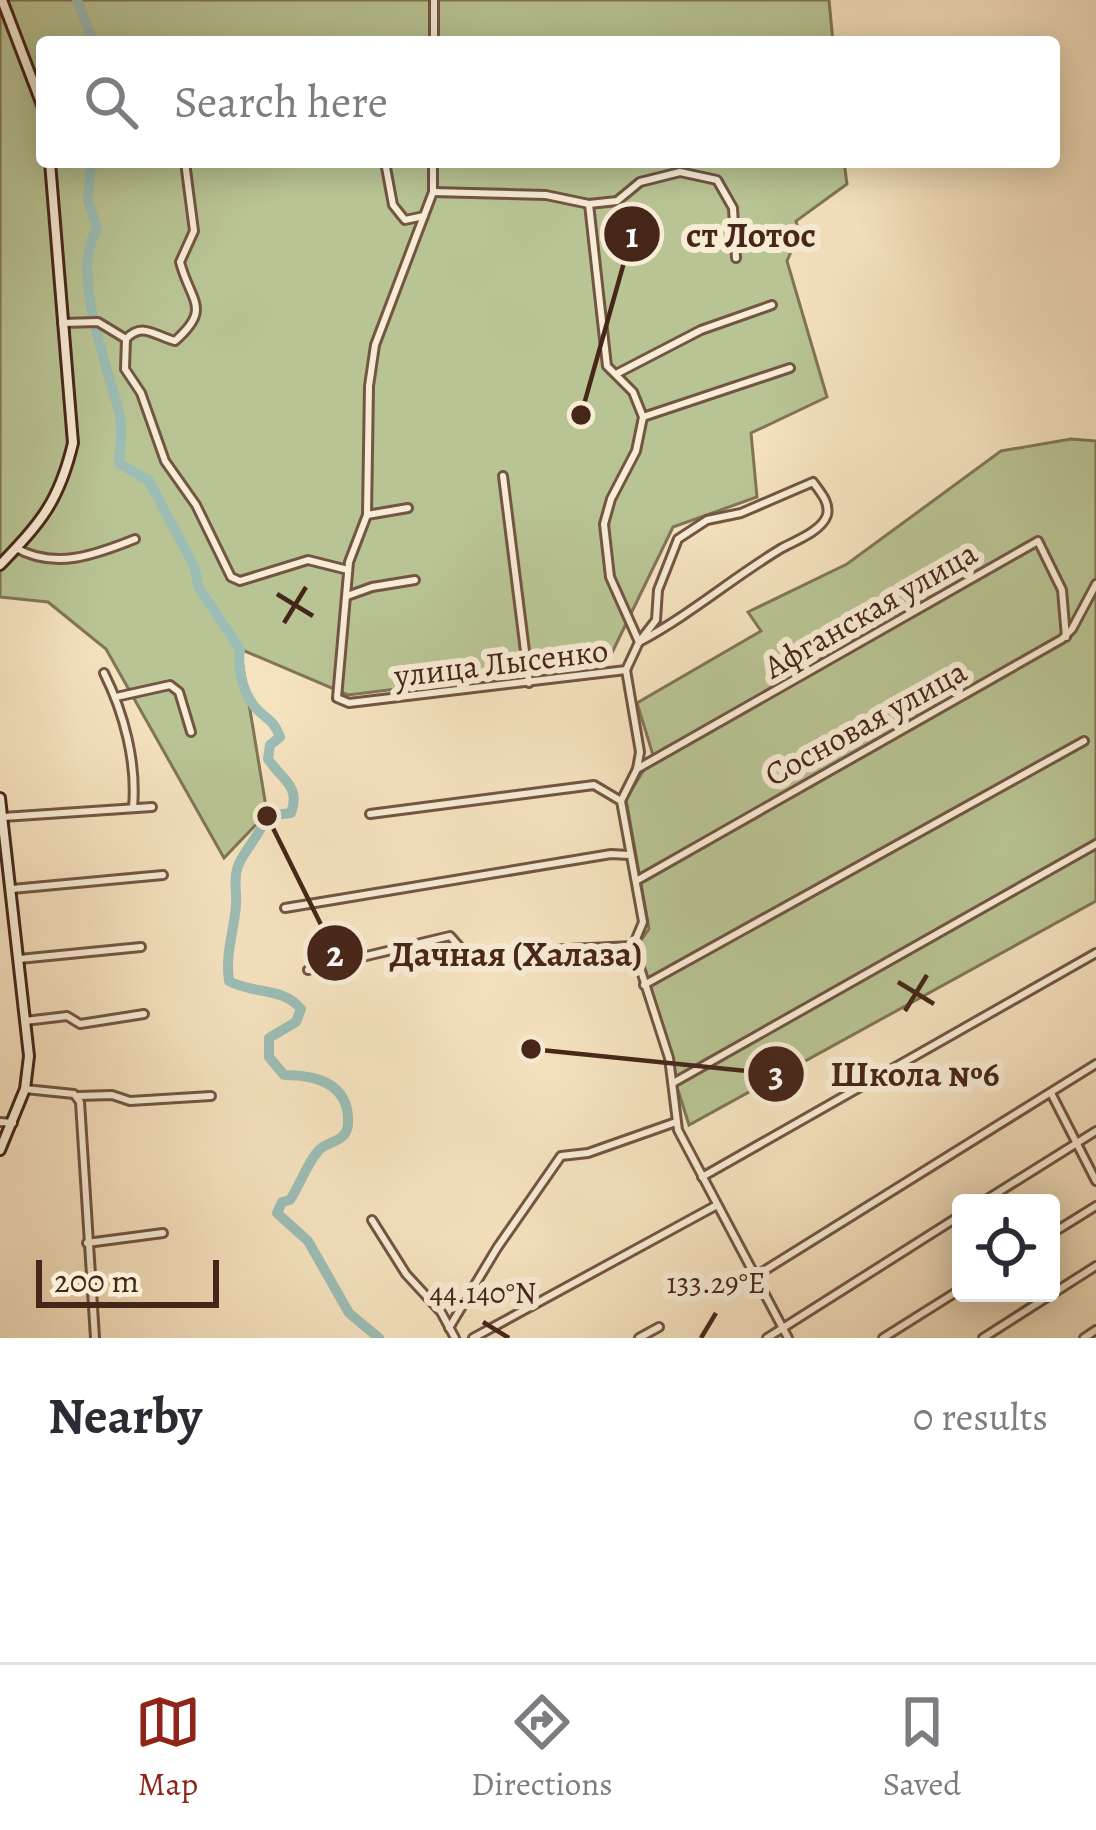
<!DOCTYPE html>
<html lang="en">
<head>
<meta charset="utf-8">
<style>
  body { margin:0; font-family:Alegreya,serif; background:#f2f2f3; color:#2b2b33 }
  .controls { position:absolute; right:36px; bottom:36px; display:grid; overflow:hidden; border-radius:12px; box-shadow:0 6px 30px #0003 }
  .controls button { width:108px; height:108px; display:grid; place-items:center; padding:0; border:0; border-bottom:3px solid #e1e1e2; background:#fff; color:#2b2b33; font:60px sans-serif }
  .scale { position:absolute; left:36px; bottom:30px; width:183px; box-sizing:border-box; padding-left:12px; border:6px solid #47261a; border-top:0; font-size:33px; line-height:42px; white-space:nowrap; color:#47261a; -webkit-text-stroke:9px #f8ecd5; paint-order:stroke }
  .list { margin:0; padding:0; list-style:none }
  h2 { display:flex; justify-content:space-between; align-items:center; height:156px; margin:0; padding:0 48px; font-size:51px }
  h2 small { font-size:39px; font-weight:400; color:#7c7c81 }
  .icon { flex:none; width:66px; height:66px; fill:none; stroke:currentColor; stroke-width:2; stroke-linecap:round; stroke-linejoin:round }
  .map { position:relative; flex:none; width:1096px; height:1338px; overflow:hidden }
  .search { position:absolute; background:#fff; box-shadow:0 6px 30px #0003; left:36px; right:36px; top:36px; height:132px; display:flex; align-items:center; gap:30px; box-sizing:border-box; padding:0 42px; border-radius:12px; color:#7c7c81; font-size:45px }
  .sheet { height:324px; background:#fff }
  nav { display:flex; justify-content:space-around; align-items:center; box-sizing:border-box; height:168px; border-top:3px solid #e1e1e2; background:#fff; font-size:33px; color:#7c7c81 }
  nav a { display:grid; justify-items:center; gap:6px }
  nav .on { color:#8f2418 }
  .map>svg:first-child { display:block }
</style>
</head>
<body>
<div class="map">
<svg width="1096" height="1338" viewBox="0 0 1096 1338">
  <rect width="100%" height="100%" fill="#f5e2bf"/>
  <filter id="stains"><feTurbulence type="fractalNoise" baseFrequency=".00167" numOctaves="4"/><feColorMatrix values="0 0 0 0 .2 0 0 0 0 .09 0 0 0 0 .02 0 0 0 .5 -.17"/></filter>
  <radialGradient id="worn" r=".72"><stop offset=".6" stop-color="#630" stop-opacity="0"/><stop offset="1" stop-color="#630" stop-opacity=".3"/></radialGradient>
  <!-- green -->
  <g fill="#b9c494" stroke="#807557" stroke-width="3">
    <polygon points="0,0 829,0 833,42 42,42 42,162 844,162 847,184 796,221 799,233 787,261 827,397 751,433 757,497 673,527 607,663 348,695 240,649 267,813 224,858 106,649 48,602 0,597"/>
    <polygon points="1071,439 1096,441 1096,901 689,1125 634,950 649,929 626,799 653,755 637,703 761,631 748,612 847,564 1001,451"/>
  </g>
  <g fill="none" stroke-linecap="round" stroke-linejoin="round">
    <!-- river -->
    <g stroke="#9cbdb5" stroke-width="10">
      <polyline points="77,0 93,42"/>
      <path d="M91 162 88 199 97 230C69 269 109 371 120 416 123 430 120 448 119 463L149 481 194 566 199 588 240 649C237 667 242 691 255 707 267 721 272 717 280 737L270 745 268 759C282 780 301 786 291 813L267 816C260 835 244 850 238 866 233 879 237 891 236 905 234 932 225 953 229 981 251 994 284 987 301 1009L296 1022 269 1038V1057L284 1075C313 1075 346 1082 348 1117 348 1124 349 1128 344 1135 338 1142 326 1143 319 1150 307 1163 300 1185 290 1200L282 1202 277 1213 308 1241 349 1313 379 1338"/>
    </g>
    <defs>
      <g id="street">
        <polyline points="434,42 434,0"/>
        <polyline points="385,162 393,205 405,220 424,216"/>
        <polyline points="433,162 433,192 375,345 369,386 367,515 349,562 337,698 349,703 626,670 640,752 637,769 621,801 643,922 633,946 669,1058 678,1130 788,1338"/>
        <polyline points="433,192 546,195 589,204 617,201 640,182 680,172 717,180 733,208 736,258"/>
        <polyline points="589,204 607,366 633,392 643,417 636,451 611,499 604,524 610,577 639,642 626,670"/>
        <polyline points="62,323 98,322 126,339 125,369 141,393 165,461 196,505 231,577 240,581 308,560 348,570"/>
        <path d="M126 339C142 321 155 336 175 341 212 308 191 303 180 262L194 231 185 162"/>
        <polyline points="618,373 701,330 772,305"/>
        <polyline points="643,417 790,368"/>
        <polyline points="503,476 529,683"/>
        <path d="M813 482C820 492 830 502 827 515 822 531 795 541 782 548 732 578 690 615 639 642L656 620 658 590 678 539 707 520 741 513Z"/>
        <polyline points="367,515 408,508"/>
        <path d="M16 548C55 570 95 555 135 539"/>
        <polyline points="347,596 372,587 415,580"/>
        <path d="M104 673C124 713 137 762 133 808"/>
        <polyline points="116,697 170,685 179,692 191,732"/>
        <polyline points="637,769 1038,541 1062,590 1066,637"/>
        <polyline points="370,814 594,785 621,801"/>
        <polyline points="3,817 152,807"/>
        <polyline points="636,881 1062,639 1072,629 1096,584"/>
        <polyline points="12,889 163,875"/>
        <polyline points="285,908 611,854 629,855"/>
        <polyline points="19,959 141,947"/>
        <polyline points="308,970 450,936 472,961 477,962 546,950 633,946"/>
        <polyline points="644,985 1084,741"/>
        <polyline points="25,1021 67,1016 80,1024 144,1014"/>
        <polyline points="673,1083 1096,844"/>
        <polyline points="25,1089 74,1094 80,1102 95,1338"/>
        <polyline points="1051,1093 1096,1181"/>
        <polyline points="78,1096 112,1095 130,1101 211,1096"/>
        <polyline points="0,1122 13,1123"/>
        <polyline points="702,1177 1096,953"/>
        <polyline points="981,1203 1096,1131"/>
        <polyline points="372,1220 406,1274 441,1312 455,1338"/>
        <polyline points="1051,1234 1096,1206"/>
        <polyline points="87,1243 163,1233"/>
        <polyline points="754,1277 1096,1064"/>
        <polyline points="449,1328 497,1248 561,1156 588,1153 676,1122"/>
        <polyline points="473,1338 717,1205"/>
        <polyline points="639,1338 659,1327"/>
        <polyline points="767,1338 961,1215"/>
        <polyline points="883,1338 961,1289"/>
        <polyline points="983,1338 1096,1266"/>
        <polyline points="1084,1338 1096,1330"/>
      </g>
      <g id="secondary">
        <polyline points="2,0 42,105"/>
        <path d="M0 565C41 522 59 502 73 443L50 162"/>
        <polyline points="0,798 29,1056 25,1089 0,1150"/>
      </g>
    </defs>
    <!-- street casing -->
    <use href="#street" stroke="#725543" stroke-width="12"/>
    <!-- secondary casing -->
    <use href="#secondary" stroke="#47261a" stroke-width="14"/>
    <!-- street -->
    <use href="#street" stroke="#f8ecd5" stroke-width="6"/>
    <!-- secondary -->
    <use href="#secondary" stroke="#f8ecd5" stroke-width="8"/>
  </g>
  <!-- ticks -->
  <path fill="none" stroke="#47261a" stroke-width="4.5" d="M277 594 313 616M284 623 306 587M898 982 934 1004M905 1011 927 975M483 1322 509 1338M701 1338 716 1313"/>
  <g text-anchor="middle" stroke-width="12" stroke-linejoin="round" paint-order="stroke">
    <!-- street labels -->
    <g font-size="33" fill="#47261a" stroke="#f8ecd5">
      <text transform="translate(870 609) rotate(-30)" y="12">Афганская улица</text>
      <text transform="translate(501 662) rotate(-7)" y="12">улица Лысенко</text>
      <text transform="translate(865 722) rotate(-29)" y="12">Сосновая улица</text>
    </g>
  </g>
  <g font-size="30" text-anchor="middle" fill="#47261a" stroke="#f8ecd5" stroke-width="12" stroke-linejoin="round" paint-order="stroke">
    <text x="716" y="1293">133.29°E</text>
    <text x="483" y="1303">44.140°N</text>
  </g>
  <!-- callouts -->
  <path fill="none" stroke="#47261a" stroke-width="4.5" d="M581 415L632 234M267 816L335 953M531 1049L776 1074"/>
  <g fill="#47261a" stroke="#f8ecd5" stroke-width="4.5">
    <circle cx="581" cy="415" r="12"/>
    <circle cx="267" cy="816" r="12"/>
    <circle cx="531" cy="1049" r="12"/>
    <circle cx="632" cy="234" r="30"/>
    <circle cx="335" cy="953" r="30"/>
    <circle cx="776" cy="1074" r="30"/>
  </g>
  <g font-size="36" text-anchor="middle" font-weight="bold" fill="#fff">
    <text x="632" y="247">1</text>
    <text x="335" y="966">2</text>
    <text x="776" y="1086">3</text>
  </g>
  <g font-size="36" text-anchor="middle" font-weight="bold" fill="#47261a" stroke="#f8ecd5" stroke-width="12" stroke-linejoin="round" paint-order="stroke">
    <text x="751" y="247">ст Лотос</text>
    <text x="516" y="966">Дачная (Халаза)</text>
    <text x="915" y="1086">Школа №6</text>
  </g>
  <rect width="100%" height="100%" filter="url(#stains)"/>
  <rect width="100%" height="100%" fill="url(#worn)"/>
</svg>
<div class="controls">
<button><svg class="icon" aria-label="locate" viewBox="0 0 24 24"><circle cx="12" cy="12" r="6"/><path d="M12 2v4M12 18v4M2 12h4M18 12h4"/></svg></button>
</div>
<div class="scale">200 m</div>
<div class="search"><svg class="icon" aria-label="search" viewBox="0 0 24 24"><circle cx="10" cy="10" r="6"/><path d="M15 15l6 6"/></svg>Search here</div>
</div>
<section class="sheet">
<h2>Nearby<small>0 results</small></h2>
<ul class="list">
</ul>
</section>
<nav>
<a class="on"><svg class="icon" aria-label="map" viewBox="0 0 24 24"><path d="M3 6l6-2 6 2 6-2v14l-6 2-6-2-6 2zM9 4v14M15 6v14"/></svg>Map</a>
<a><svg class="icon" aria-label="directions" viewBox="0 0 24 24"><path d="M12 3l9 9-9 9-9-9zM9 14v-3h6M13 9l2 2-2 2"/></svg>Directions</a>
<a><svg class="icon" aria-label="saved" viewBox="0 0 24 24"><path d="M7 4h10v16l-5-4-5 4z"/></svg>Saved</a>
</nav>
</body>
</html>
